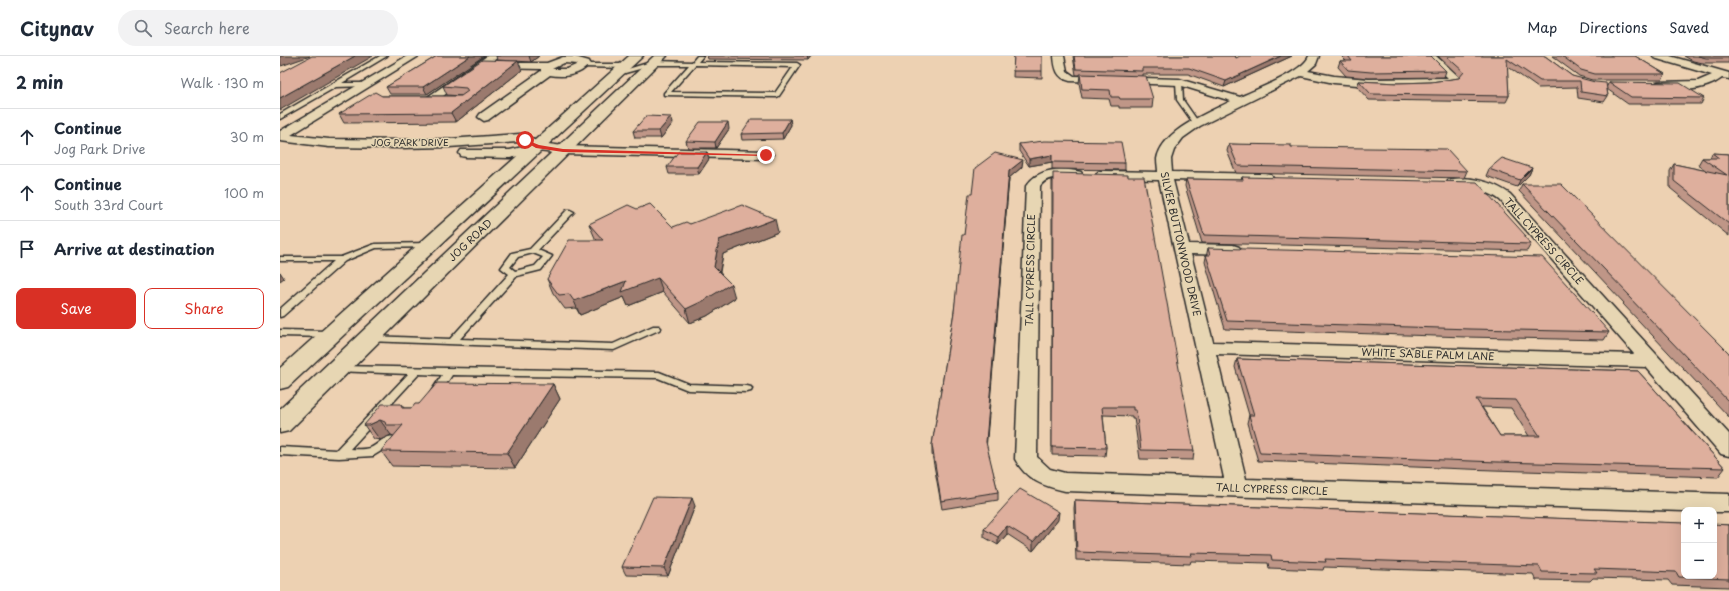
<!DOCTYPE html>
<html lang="en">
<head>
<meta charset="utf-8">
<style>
  body { margin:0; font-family:"Playpen Sans",sans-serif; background:#f2f2f3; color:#1f2937 }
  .controls { position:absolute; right:12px; bottom:12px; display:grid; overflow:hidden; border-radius:8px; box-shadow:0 4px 16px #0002 }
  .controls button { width:36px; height:36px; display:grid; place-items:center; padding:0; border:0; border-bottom:1px solid #e0e1e3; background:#fff; color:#1f2937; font:20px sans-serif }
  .stop { position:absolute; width:12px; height:12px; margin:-9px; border:3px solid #d93025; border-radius:50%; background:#fff }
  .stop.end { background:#d93025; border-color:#fff; box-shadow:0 1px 4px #0008 }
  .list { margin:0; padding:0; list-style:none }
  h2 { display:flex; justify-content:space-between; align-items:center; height:52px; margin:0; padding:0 16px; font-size:17px }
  h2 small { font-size:13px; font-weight:400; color:#747a83 }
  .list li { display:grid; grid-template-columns:26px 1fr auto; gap:12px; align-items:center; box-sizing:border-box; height:56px; padding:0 16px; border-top:1px solid #e0e1e3 }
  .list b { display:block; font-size:15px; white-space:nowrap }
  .list p { margin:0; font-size:13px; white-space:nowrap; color:#747a83 }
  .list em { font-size:13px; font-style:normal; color:#747a83 }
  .actions { display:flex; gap:8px; padding:12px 16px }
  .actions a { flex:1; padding:9px 0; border:1px solid #d93025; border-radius:8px; text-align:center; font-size:14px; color:#d93025 }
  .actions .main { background:#d93025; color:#fff }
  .icon { flex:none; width:22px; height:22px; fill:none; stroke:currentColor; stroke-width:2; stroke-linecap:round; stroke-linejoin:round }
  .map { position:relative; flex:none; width:1449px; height:535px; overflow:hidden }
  header { display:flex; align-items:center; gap:24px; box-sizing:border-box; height:56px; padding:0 20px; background:#fff; border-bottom:1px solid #e0e1e3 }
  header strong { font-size:19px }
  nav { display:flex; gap:22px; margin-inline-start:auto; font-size:14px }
  .search { width:280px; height:36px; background:#f2f2f3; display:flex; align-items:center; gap:10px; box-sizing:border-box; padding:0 14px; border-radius:22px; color:#747a83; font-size:15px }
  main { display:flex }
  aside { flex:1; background:#fff }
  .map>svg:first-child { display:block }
</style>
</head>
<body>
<header>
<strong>Citynav</strong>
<div class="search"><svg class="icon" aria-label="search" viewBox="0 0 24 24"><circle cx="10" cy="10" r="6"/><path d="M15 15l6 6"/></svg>Search here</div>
<nav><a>Map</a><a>Directions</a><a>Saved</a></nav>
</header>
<main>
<aside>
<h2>2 min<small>Walk · 130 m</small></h2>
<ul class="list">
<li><svg class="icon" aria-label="ahead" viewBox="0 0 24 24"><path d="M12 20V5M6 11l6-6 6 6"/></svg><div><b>Continue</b><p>Jog Park Drive</p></div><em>30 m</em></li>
<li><svg class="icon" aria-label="ahead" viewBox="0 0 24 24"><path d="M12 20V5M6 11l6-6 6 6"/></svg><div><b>Continue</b><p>South 33rd Court</p></div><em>100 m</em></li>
<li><svg class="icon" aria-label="arrive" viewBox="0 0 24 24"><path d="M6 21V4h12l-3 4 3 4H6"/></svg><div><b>Arrive at destination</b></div></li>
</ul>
<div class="actions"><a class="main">Save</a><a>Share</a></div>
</aside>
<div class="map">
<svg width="1449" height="535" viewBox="0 0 1449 535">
  <rect width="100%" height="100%" fill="#edd1b2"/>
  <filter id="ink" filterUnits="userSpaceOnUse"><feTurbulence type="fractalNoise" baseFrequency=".025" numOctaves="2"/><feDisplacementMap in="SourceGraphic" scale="8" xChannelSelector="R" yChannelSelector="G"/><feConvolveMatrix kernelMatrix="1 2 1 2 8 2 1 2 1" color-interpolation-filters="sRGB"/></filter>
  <g filter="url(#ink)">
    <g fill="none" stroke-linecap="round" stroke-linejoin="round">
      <defs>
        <g id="service">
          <polygon points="100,0 107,0 62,27 86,27 89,29 88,30 56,31 0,63 0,58"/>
          <path d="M417 0H423L418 6 517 7 520 9 499 40 497 41 384 39V37L409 9H374L338 19 335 17 374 5 412 6ZM415 9 513 11 495 37 391 36Z"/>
          <polygon points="304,8 346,8 349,10 346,12 302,11 301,10"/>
          <polygon points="899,24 902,26 903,44 919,67 918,68 914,68 897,44 896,26"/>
          <path d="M287 154H290L294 156 258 194 272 200 261 214 237 220 180 283 333 288 373 270H379L381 272 379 274 334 294 87 285 85 283 87 281 90 280 170 283 229 218 221 212 232 197 250 193ZM253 197 263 201 255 210 235 215 230 211 238 201Z"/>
          <polygon points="149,187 153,189 152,191 96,192 65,205 3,260 0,261 0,253 54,205 0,205 0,201 61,201 95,188"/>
          <polygon points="0,274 49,275 54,278 49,281 0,280"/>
          <path d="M59 310 379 316 409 328 467 330 471 331 472 333 471 335 467 336 408 334 378 322 172 319 159 339H151L150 337 162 319 139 318 70 393C76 393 84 394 90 392 99 389 104 378 114 381L115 384 114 387 93 400 59 402 0 399V391L56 394 128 318 56 315 54 313 56 311Z"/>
        </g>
        <g id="minor">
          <polygon points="127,0 139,0 11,79 49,83 120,84 169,83 240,78 261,87 283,90 486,95 491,96 493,99 491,102 486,103 283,98 258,95 230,102 186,101 181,100 179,97 181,94 230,94 246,90 238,86 169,91 120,92 49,91 0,85 0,75"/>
          <path d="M207 0H219L211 7H267L283 1H295L309 5 310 7C301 19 285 22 270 19L208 64 204 65 198 61 200 58 261 15V13L215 12 211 11 210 9 211 7 154 46H146L144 44 146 42ZM284 7 298 8 287 13H272Z"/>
          <path d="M774 0H784L787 15 794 20 899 23 960 41C977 33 1023 16 1029 0H1039L1036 8 1028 15 1054 20 1089 23 1168 22 1145 0H1156L1178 20 1180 22 1176 27 1160 30H1089L1054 27 1021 20 920 70 903 82 894 94 891 103 892 116 986 118 991 119 993 122 991 125 986 126 893 124 909 188 953 189 959 191 961 194 959 197 953 199 911 198 933 286 1354 298 1220 144C1201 130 1189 135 1168 130L1166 127 1168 124C1189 119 1213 126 1230 138L1449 378V400L1441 398 1366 311 936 298 966 423 1449 438V456H1434V454L1404 455 785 435C763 430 746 424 735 403L746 130C758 112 781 111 801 116L803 119 801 122C787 125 770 116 760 130L757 401 770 413 785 417 944 422 879 124 823 123 818 122 816 119 818 116 823 115 878 116C878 112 877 107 877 103 882 74 928 57 951 45L899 29 790 25C777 22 775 13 774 0Z"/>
          <path d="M1373 0H1390L1449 17V23L1442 22C1425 35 1395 37 1374 31L1372 29 1378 26 1418 25 1432 19 1374 2Z"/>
        </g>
        <g id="secondary">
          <polygon points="349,0 363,0 8,331 0,333 0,312"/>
          <polygon points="374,0 387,0 9,375 0,377 0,353"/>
        </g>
      </defs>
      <!-- service casing -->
      <use href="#service" stroke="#2b2b2b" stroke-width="3"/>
      <!-- minor casing -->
      <use href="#minor" stroke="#2b2b2b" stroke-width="3"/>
      <!-- secondary casing -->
      <use href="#secondary" stroke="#2b2b2b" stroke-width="3"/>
      <!-- service -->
      <use href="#service" fill="#e7d6b3" fill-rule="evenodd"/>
      <!-- minor -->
      <use href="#minor" fill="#e7d6b3" fill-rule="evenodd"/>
      <!-- secondary -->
      <use href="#secondary" fill="#e7d6b3" fill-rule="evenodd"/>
    </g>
    <!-- wall -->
    <g fill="#bf9687" stroke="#2b2b2b" fill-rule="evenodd">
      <polygon points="157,0 204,0 147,38 110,38 106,31"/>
      <polygon points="216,0 259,0 251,6 217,4"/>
      <polygon points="427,0 531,0 528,4 428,3"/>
      <polygon points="734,0 762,15 762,22 733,21"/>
      <polygon points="793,0 955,0 956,2 978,0 1012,0 944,31 908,18 862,18 862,20 873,43 872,52 839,52 839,50 831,50 829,43 802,42 799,27 800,19 796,19"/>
      <polygon points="1062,0 1151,0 1166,15 1164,21 1089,22 1066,20 1058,11 1060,5 1066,5 1062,1"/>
      <polygon points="1158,0 1265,0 1292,20 1326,32 1329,26 1424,42 1421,48 1348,48 1327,33 1328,40 1324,46 1298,42 1297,31 1258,32 1227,10 1229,40 1226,46 1089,44 1077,31 1079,25 1117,27 1151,26 1179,22 1180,21"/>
      <polygon points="1272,0 1355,0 1385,18 1382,24 1312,24 1299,20"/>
      <polygon points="1404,0 1449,0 1449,7 1423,7 1413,5"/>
      <polygon points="242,14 176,66 64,67 59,58 102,40 181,40 167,39 163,30"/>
      <polygon points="510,63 511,69 503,83 462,84 461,78"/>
      <polygon points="393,67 381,82 355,82 353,75"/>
      <polygon points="449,73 436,92 408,92 406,85"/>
      <polygon points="739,88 845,107 845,114 772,113 772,106 749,110 739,95"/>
      <polygon points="949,88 1011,91 1187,115 1184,122 956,117 947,95"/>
      <polygon points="427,96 429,103 419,118 389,118 387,111"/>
      <polygon points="1432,97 1449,98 1449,180 1390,132 1390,115 1394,108 1427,115 1418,109 1422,102 1430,102"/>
      <polygon points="742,111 729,122 706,389 718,436 718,444 662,453 652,398 652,389 674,256 684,179 692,138"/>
      <polygon points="1252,112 1249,119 1237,131 1206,120 1209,113"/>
      <polygon points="962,121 1246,180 1245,182 1251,188 1247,195 922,187 905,130 906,123 961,124"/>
      <polygon points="772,124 914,395 913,404 860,403 854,362 852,362 852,360 823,359 826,392 825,400 772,399"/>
      <polygon points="1242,128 1449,297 1449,361 1343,248 1344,247 1239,135"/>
      <polygon points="309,168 393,171 410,168 498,176 443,198 440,216 455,242 427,260 410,267 383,236 348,250 344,241 300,259 296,252 285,253 273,237 267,223 317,184 315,182"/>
      <polygon points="928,192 1329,276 1324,284 1186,281 945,273 925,206"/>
      <path d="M957 303 1358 315 1445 412 1438 421 1213 414 978 405 967 367 969 359 955 311ZM1202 351 1231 352 1249 380H1220Z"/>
      <polygon points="273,328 280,343 235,412 112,410 101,395 114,380 111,379 100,384 94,383 84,369 121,348 124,352 132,352 139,348"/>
      <polygon points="795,444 1449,469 1449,531 1392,529 1388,524 1313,522 1310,525 1256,524 1253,518 1044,511 1043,514 989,512 988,507 911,505 910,508 796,504 794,452"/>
      <polygon points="415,450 388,520 346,519 342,511"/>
      <polygon points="778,464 753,495 727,478 718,489 704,481 704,473"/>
    </g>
    <!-- shaded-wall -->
    <g fill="#9b7a6e" stroke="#2b2b2b">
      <polygon points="0,0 30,0 1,10"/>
      <polygon points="75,0 93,0 0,54 0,42"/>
      <polygon points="190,0 204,0 147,38 143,31"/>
      <polygon points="249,0 259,0 251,6"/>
      <polygon points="527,0 531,0 528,4"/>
      <polygon points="1001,0 1012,0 944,31 946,25"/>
      <polygon points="238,5 242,14 176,66 171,57"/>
      <polygon points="391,61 393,67 381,82 379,75"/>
      <polygon points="510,63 511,69 503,83 502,77"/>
      <polygon points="448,66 449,73 436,92 435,86"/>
      <polygon points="427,96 429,103 419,118 417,111"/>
      <polygon points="772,99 772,106 749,110 749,103"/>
      <polygon points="743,104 742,111 729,122 706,394 706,386 729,115"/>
      <polygon points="1252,112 1249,119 1237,131 1240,124"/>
      <polygon points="495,163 498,176 443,198 438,224 434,211 439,184"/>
      <polygon points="0,216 4,222 0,225"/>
      <polygon points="378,222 383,236 348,250 344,241 300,259 294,245 346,225"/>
      <polygon points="451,228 455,242 427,260 410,267 406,253"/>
      <polygon points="273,328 280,343 235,412 227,397"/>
      <polygon points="100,364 111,379 100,384 89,369"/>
      <polygon points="412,442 415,450 388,520 384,512"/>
      <polygon points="779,456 778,464 753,495 753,486"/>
      <polygon points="727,470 727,478 718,489 718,481"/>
    </g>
    <!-- building -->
    <g fill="#deaf9d" stroke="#2b2b2b" fill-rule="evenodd">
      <polygon points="32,0 75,0 0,42 0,17"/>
      <polygon points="157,0 190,0 143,31 106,31"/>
      <polygon points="734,0 762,0 762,15 733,15"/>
      <polygon points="794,0 955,0 956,2 960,0 1001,0 946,25 909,12 862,12 862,15 796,13"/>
      <polygon points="1068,0 1151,0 1166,15 1091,16 1068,14 1060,5 1072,5"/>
      <polygon points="1166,0 1265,0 1292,20 1315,26 1326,27 1328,40 1301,36 1300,25 1260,25 1227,3 1229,40 1091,38 1079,25 1117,27 1151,26 1179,22 1184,16"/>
      <polygon points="1282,0 1355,0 1385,18 1315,18 1301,14"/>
      <polygon points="1418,0 1449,0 1449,2 1426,2"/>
      <polygon points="202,4 238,5 171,57 59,58 95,36 102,40 181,40 188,35 186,32 163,30"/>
      <polygon points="800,18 866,20 873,43 840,43 839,41 831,41 830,34 802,33"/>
      <polygon points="1329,26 1400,27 1424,42 1351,41"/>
      <polygon points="366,60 391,61 379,75 353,75"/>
      <polygon points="471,63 510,63 502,77 461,78"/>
      <polygon points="420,66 448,66 435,86 406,85"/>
      <polygon points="764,85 841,86 845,107 772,106 772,99 749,103 739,88"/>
      <polygon points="949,88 1011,89 1011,91 1167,93 1187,115 958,110"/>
      <polygon points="398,96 427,96 417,111 387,111"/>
      <polygon points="715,97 743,104 729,115 706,386 718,436 661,445 652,389 674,256 682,179 684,179 689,138 692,138 695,112"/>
      <polygon points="1432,97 1449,98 1449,168 1394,125 1394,108 1447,119 1422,102 1439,102"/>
      <polygon points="1222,102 1252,112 1240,124 1209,113"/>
      <polygon points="773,117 848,119 848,121 864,121 914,395 861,394 856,354 853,354 853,351 822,351 826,392 772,391"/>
      <polygon points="962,121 1197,126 1246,180 1244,180 1251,188 924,179 906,123 963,124"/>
      <polygon points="1242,128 1281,128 1449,297 1449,346 1348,240 1350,240"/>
      <polygon points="370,148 393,171 406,166 410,168 462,149 495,163 439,184 434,211 451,228 423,245 406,253 378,222 342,236 346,225 294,245 289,238 279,239 267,223 289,184 323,184 309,168 348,149 357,153"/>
      <polygon points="928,192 1262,201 1329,276 1190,273 947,265 926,199 930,199"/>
      <path d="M957 303 1358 315 1445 412 1218 406 980 397 969 359H974ZM1196 343 1236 344 1260 380H1220Z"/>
      <polygon points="157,327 273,328 227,397 101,395 123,369 106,369 105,366 100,364 89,369 84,369 102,348 121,348 122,352 132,352 135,348 139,348"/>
      <polygon points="740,433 779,456 753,486 727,470 718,481 704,473"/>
      <polygon points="373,441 412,442 384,512 342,511"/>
      <polygon points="795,444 1404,467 1404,520 1434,520 1434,468 1449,469 1449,523 1399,521 1396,516 1314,513 1317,517 1262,516 1259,510 1045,503 1046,506 992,504 991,499 911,497 912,500 797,496"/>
    </g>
  </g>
  <!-- route -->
  <polygon fill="#d93025" points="244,83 259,89 283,93 489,99 486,100 283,96 256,92 244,85"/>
  <g text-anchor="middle" stroke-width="3" stroke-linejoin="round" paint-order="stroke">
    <!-- far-street labels -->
    <g font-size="9" fill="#2b2b2b" stroke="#e7d6b3">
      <text x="130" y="90">JOG PARK DRIVE</text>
    </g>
    <!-- street labels -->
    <g font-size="10" fill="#2b2b2b" stroke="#e7d6b3">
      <text transform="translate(190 184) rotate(-44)" y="4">JOG ROAD</text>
      <text transform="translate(1264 185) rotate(48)" y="4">TALL CYPRESS CIRCLE</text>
      <text transform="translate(901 188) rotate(77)" y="4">SILVER BUTTONWOOD DRIVE</text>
      <text transform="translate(750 214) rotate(-89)" y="4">TALL CYPRESS CIRCLE</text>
      <text transform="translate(1148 298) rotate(2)" y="4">WHITE SABLE PALM LANE</text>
      <text transform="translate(992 433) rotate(2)" y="4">TALL CYPRESS CIRCLE</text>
    </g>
  </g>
</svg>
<div class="controls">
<button>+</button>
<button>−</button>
</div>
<div class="stop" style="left:245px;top:84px"></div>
<div class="stop end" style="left:486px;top:99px"></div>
</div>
</main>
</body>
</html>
